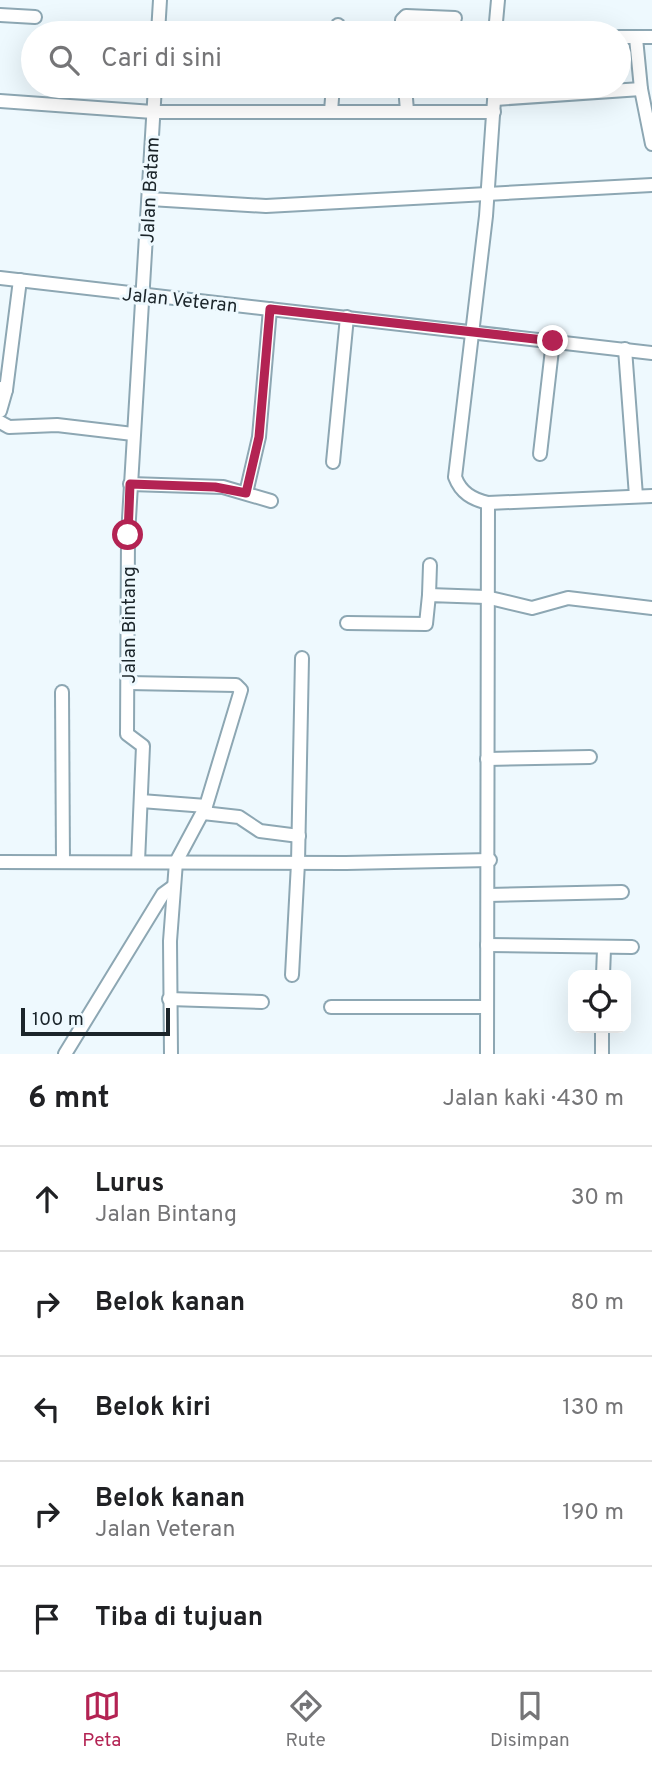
<!DOCTYPE html>
<html lang="id">
<head>
<meta charset="utf-8">
<style>
  body { margin:0; font-family:Overpass,sans-serif; background:#f2f2f2; color:#202124 }
  .controls { position:absolute; right:21px; bottom:21px; display:grid; overflow:hidden; border-radius:14px; box-shadow:0 7px 28px #0002 }
  .controls button { width:63px; height:63px; display:grid; place-items:center; padding:0; border:0; border-bottom:2px solid #e0e0e0; background:#fff; color:#202124; font:35px sans-serif }
  .scale { position:absolute; left:21px; bottom:18px; width:149px; box-sizing:border-box; padding-left:7px; border:4px solid #1b252a; border-top:0; font-size:19px; line-height:24px; white-space:nowrap; color:#1b252a; -webkit-text-stroke:5px #eef9fe; paint-order:stroke }
  .stop { position:absolute; width:21px; height:21px; margin:-16px; border:5px solid #b32353; border-radius:50%; background:#fff }
  .stop.end { background:#b32353; border-color:#fff; box-shadow:0 2px 7px #0008 }
  .list { margin:0; padding:0; list-style:none }
  h2 { display:flex; justify-content:space-between; align-items:center; height:91px; margin:0; padding:0 28px; font-size:30px }
  h2 small { font-size:23px; font-weight:400; color:#757577 }
  .list li { display:grid; grid-template-columns:46px 1fr auto; gap:21px; align-items:center; box-sizing:border-box; height:105px; padding:0 28px; border-top:2px solid #e0e0e0 }
  .list b { display:block; font-size:26px; white-space:nowrap }
  .list p { margin:0; font-size:23px; white-space:nowrap; color:#757577 }
  .list em { font-size:23px; font-style:normal; color:#757577 }
  .icon { flex:none; width:38px; height:38px; fill:none; stroke:currentColor; stroke-width:2; stroke-linecap:round; stroke-linejoin:round }
  .map { position:relative; flex:none; width:652px; height:1054px; overflow:hidden }
  .search { position:absolute; background:#fff; box-shadow:0 7px 28px #0002; left:21px; right:21px; top:21px; height:77px; display:flex; align-items:center; gap:18px; box-sizing:border-box; padding:0 24px; border-radius:38px; color:#757577; font-size:26px }
  .sheet { height:616px; background:#fff }
  nav { display:flex; justify-content:space-around; align-items:center; box-sizing:border-box; height:98px; border-top:2px solid #e0e0e0; background:#fff; font-size:19px; color:#757577 }
  nav a { display:grid; justify-items:center; gap:4px }
  nav .on { color:#b32353 }
  .map>svg:first-child { display:block }
</style>
</head>
<body>
<div class="map">
<svg width="652" height="1054" viewBox="0 0 652 1054">
  <rect width="100%" height="100%" fill="#eef9fe"/>
  <g fill="none" stroke-linecap="round" stroke-linejoin="round">
    <defs>
      <g id="minor">
        <polyline points="0,15 35,17"/>
        <polyline points="158,33 160,0"/>
        <polyline points="338,33 338,25"/>
        <polyline points="402,33 402,20 406,16 455,18"/>
        <polyline points="495,33 498,0"/>
        <polyline points="619,37 652,37"/>
        <polyline points="636,38 641,89 652,144"/>
        <polyline points="405,86 407,111"/>
        <path d="M495 86 486 216 455 477C461 493 472 499 488 503L652 496"/>
        <polyline points="495,99 641,89"/>
        <polyline points="0,101 153,112 494,112"/>
        <polyline points="331,111 333,86"/>
        <polyline points="150,199 266,206 652,185"/>
        <polyline points="0,278 652,353"/>
        <polyline points="625,349 636,496"/>
        <polyline points="6,390 20,280"/>
        <polyline points="0,411 6,390 0,388"/>
        <polyline points="0,422 9,427 57,425 133,434"/>
        <polyline points="540,454 553,341"/>
        <polyline points="333,462 347,317"/>
        <polyline points="130,484 223,487 271,501"/>
        <polyline points="246,493 259,437 270,309"/>
        <polyline points="429,595 430,565"/>
        <polyline points="347,623 426,624 429,595 486,597 532,608 568,598 652,608"/>
        <polyline points="128,683 236,685 241,690 206,806 176,862 170,941 171,1054"/>
        <polyline points="62,692 63,862"/>
        <polyline points="487,759 590,757"/>
        <polyline points="141,801 206,806"/>
        <polyline points="203,813 239,817 260,831 299,836"/>
        <polyline points="0,862 346,863 490,860"/>
        <polyline points="138,862 143,746 127,734 128,535 155,86"/>
        <polyline points="488,895 622,892"/>
        <polyline points="487,945 632,947"/>
        <polyline points="292,975 298,863 302,658"/>
        <polyline points="603,975 604,949"/>
        <polyline points="169,999 262,1002"/>
        <polyline points="331,1007 486,1007"/>
        <polyline points="65,1054 163,894 174,886"/>
        <polyline points="487,1054 488,503"/>
        <polyline points="602,1054 602,1028"/>
      </g>
    </defs>
    <!-- minor casing -->
    <use href="#minor" stroke="#8da7b3" stroke-width="16"/>
    <!-- minor -->
    <use href="#minor" stroke="#fff" stroke-width="12"/>
  </g>
  <g fill="none" stroke-linecap="round" stroke-linejoin="round">
    <!-- route -->
    <polyline stroke="#b32353" stroke-width="9" points="128,535 130,484 215,487 246,493 259,437 270,309 553,341"/>
  </g>
  <g text-anchor="middle" stroke-width="6" stroke-linejoin="round" paint-order="stroke">
    <!-- street labels -->
    <g font-size="19" fill="#1b252a" stroke="#eef9fe">
      <text transform="translate(149 190) rotate(-87)" y="7">Jalan Batam</text>
      <text transform="translate(180 299) rotate(6)" y="7">Jalan Veteran</text>
      <text transform="translate(128 625) rotate(-90)" y="7">Jalan Bintang</text>
    </g>
  </g>
</svg>
<div class="controls">
<button><svg class="icon" aria-label="locate" viewBox="0 0 24 24"><circle cx="12" cy="12" r="6"/><path d="M12 2v4M12 18v4M2 12h4M18 12h4"/></svg></button>
</div>
<div class="scale">100 m</div>
<div class="stop" style="left:128px;top:535px"></div>
<div class="stop end" style="left:553px;top:341px"></div>
<div class="search"><svg class="icon" aria-label="search" viewBox="0 0 24 24"><circle cx="10" cy="10" r="6"/><path d="M15 15l6 6"/></svg>Cari di sini</div>
</div>
<section class="sheet">
<h2>6 mnt<small>Jalan kaki · 430 m</small></h2>
<ul class="list">
<li><svg class="icon" aria-label="ahead" viewBox="0 0 24 24"><path d="M12 20V5M6 11l6-6 6 6"/></svg><div><b>Lurus</b><p>Jalan Bintang</p></div><em>30 m</em></li>
<li><svg class="icon" aria-label="right" viewBox="0 0 24 24"><path d="M7 20v-9h11M14 6l5 5-5 5"/></svg><div><b>Belok kanan</b></div><em>80 m</em></li>
<li><svg class="icon" aria-label="left" viewBox="0 0 24 24"><path d="M17 20v-9H6M10 6l-5 5 5 5"/></svg><div><b>Belok kiri</b></div><em>130 m</em></li>
<li><svg class="icon" aria-label="right" viewBox="0 0 24 24"><path d="M7 20v-9h11M14 6l5 5-5 5"/></svg><div><b>Belok kanan</b><p>Jalan Veteran</p></div><em>190 m</em></li>
<li><svg class="icon" aria-label="arrive" viewBox="0 0 24 24"><path d="M6 21V4h12l-3 4 3 4H6"/></svg><div><b>Tiba di tujuan</b></div></li>
</ul>
</section>
<nav>
<a class="on"><svg class="icon" aria-label="map" viewBox="0 0 24 24"><path d="M3 6l6-2 6 2 6-2v14l-6 2-6-2-6 2zM9 4v14M15 6v14"/></svg>Peta</a>
<a><svg class="icon" aria-label="directions" viewBox="0 0 24 24"><path d="M12 3l9 9-9 9-9-9zM9 14v-3h6M13 9l2 2-2 2"/></svg>Rute</a>
<a><svg class="icon" aria-label="saved" viewBox="0 0 24 24"><path d="M7 4h10v16l-5-4-5 4z"/></svg>Disimpan</a>
</nav>
</body>
</html>
